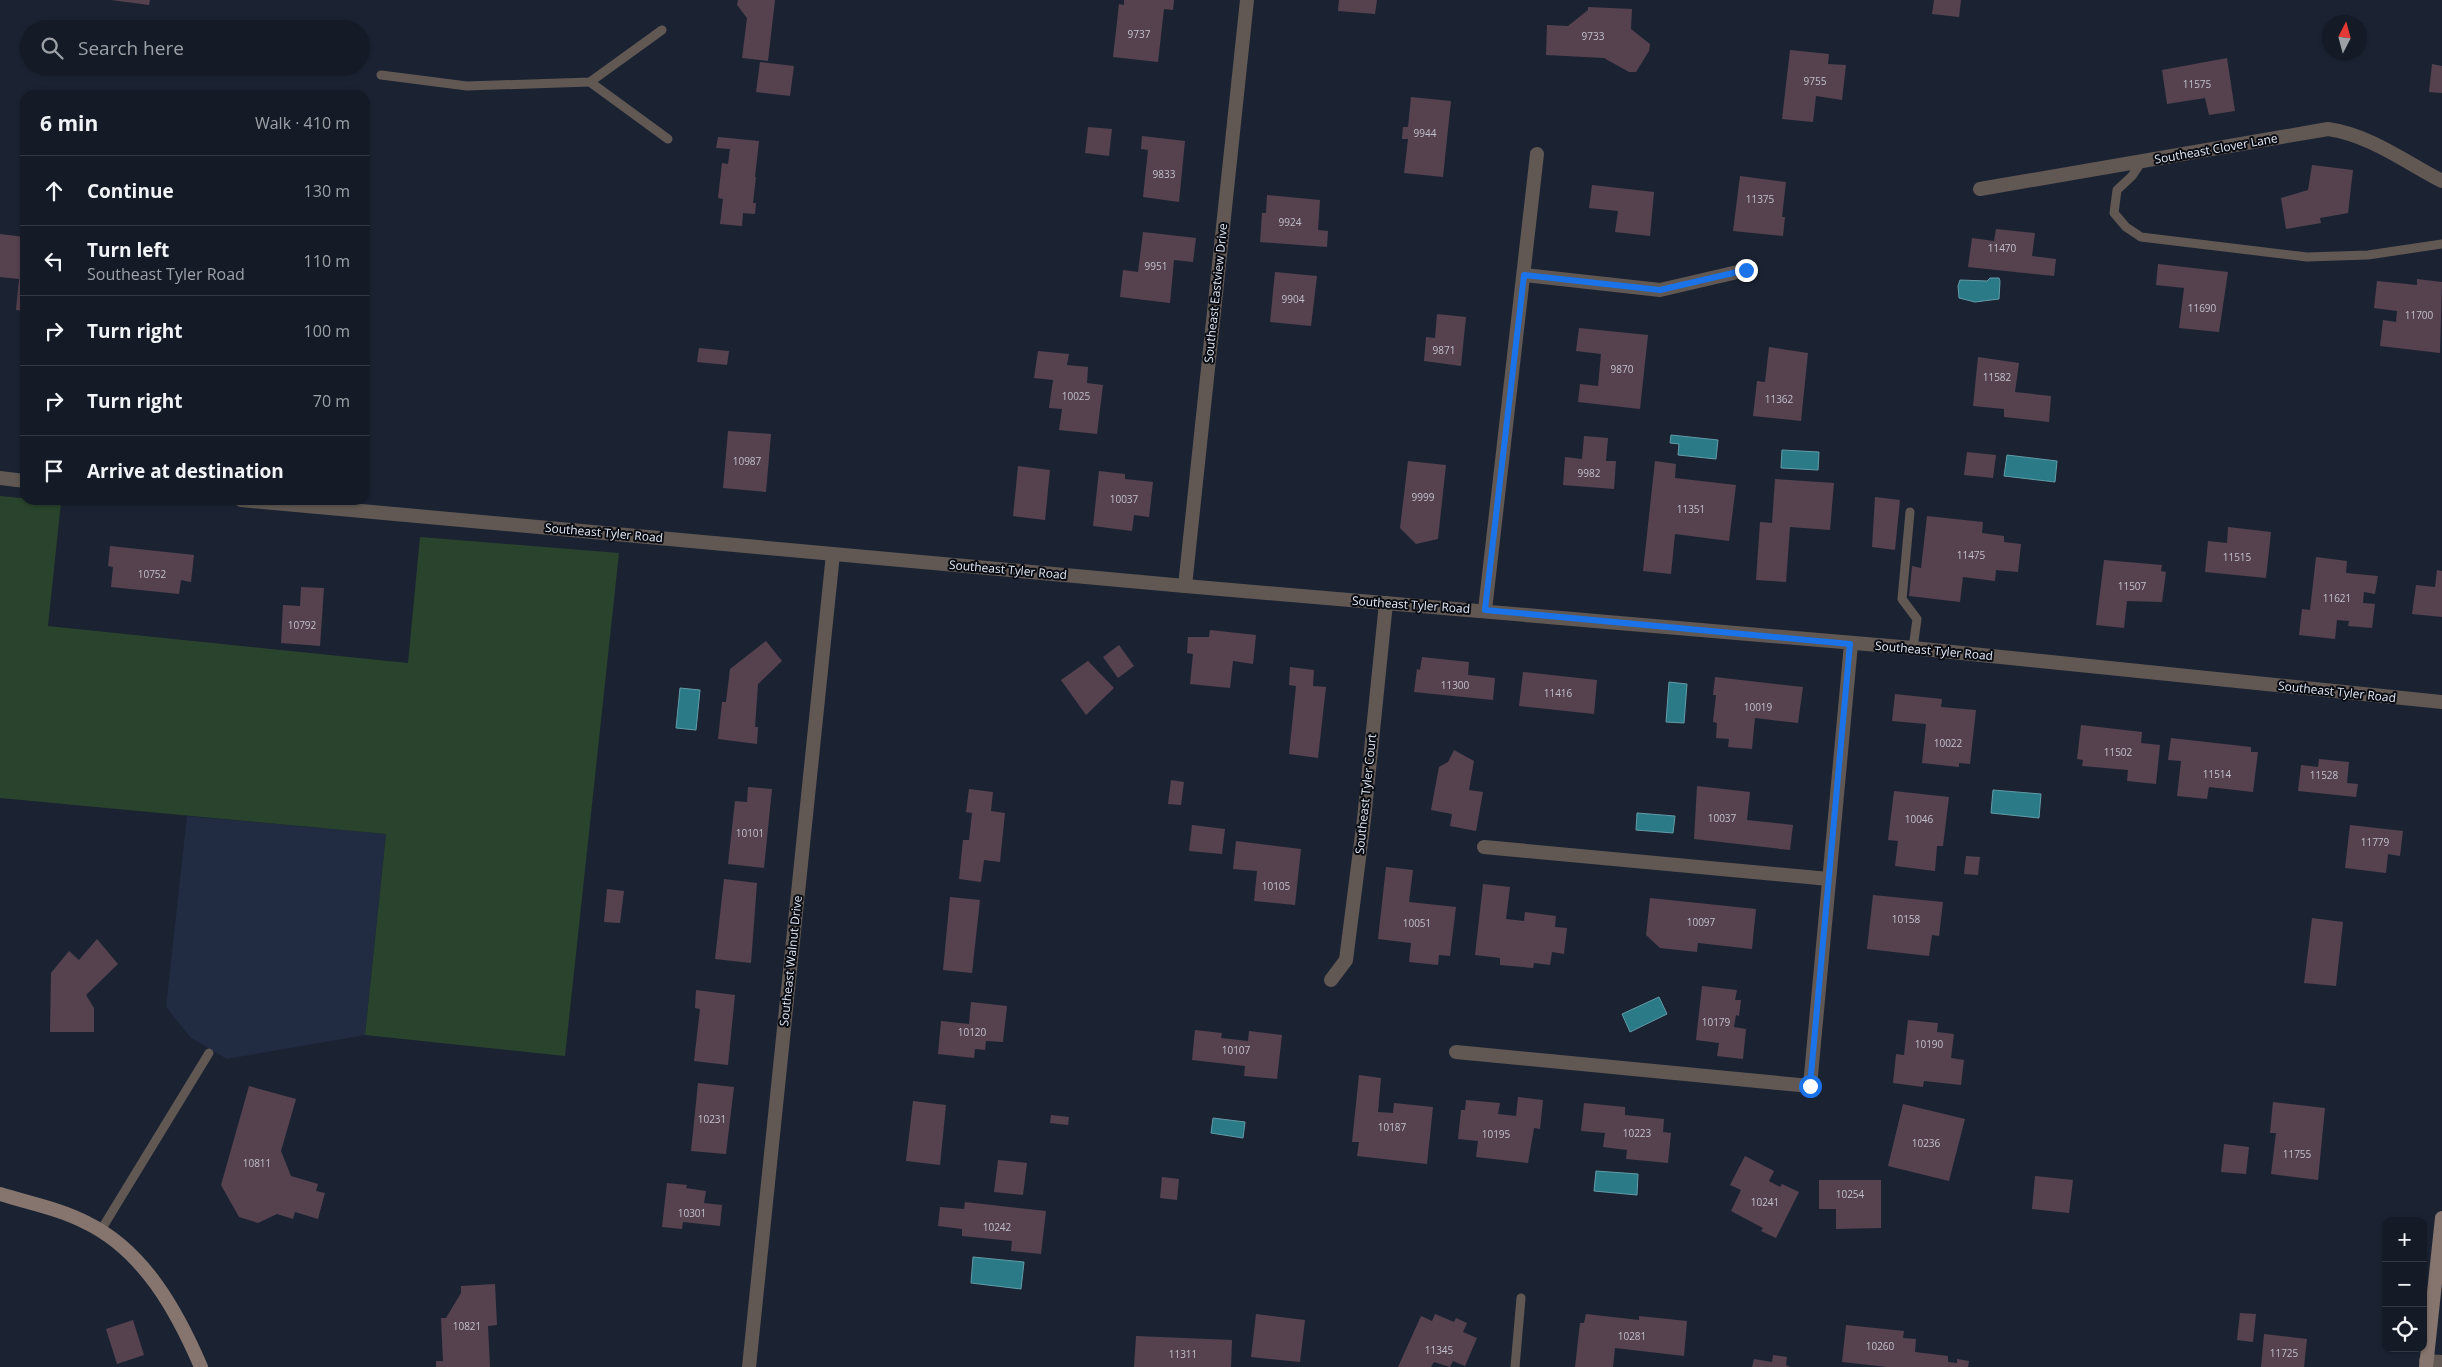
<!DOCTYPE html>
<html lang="en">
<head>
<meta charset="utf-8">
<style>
  body { margin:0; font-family:"Open Sans",sans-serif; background:#1d232e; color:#f1f3f6 }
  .controls { position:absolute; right:15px; bottom:15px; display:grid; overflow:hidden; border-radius:10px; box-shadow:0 1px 4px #0004 }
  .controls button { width:45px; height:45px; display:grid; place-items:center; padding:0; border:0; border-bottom:1px solid #333843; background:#141a26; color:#f1f3f6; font:25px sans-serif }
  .compass { position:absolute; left:2322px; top:15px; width:45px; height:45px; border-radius:50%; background:#141a26; box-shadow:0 1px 4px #0004; rotate:6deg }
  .stop { position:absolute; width:15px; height:15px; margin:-11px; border:4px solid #1a73e8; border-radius:50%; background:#fff }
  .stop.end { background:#1a73e8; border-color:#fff; box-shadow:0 1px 5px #0008 }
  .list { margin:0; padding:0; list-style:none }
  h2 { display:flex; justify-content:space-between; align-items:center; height:65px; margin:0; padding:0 20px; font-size:21px }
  h2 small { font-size:16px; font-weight:400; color:#9da1a7 }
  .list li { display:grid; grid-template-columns:32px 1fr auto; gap:15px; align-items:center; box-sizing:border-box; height:70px; padding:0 20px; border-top:1px solid #333843 }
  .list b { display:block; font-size:19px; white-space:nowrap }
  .list p { margin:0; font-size:16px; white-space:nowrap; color:#9da1a7 }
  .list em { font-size:16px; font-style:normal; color:#9da1a7 }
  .icon { flex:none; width:28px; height:28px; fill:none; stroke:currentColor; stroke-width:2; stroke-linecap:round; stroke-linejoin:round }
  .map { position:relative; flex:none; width:2442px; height:1367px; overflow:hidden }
  .search { position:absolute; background:#141a26; box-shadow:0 1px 4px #0004; left:20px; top:20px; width:350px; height:55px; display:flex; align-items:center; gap:12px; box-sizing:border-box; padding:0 18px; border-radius:28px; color:#9da1a7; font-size:19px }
  .panel { position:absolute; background:#141a26; box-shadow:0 1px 4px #0004; left:20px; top:90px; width:350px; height:415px; border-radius:15px }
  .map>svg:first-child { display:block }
</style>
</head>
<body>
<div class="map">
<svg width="2442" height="1367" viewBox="0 0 2442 1367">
  <rect width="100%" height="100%" fill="#1b2333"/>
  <!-- built -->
  <polygon fill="#212b42" points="187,816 386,834 365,1035 227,1059 191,1038 166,1007"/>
  <!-- green -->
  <polygon fill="#29432c" points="0,496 61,502 48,626 408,663 420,537 619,553 565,1056 365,1035 386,834 0,798"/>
  <!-- water -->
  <g fill="#2a7b87" stroke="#629ca8">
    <polygon points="1990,278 1999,278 2000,281 1999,299 1975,302 1959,298 1958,286 1960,280 1987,281"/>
    <polygon points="1671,435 1718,440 1716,459 1678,455 1679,444 1670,443"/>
    <polygon points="1782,450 1819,452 1818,470 1781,468"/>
    <polygon points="2007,455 2057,461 2055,482 2004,476"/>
    <polygon points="1669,682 1687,684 1684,723 1666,722"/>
    <polygon points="680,688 700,690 696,730 676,728"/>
    <polygon points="1993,790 2041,794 2039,818 1991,813"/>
    <polygon points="1637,813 1675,816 1673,833 1636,830"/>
    <polygon points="1659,997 1667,1014 1630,1032 1622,1014"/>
    <polygon points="1213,1118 1245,1122 1243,1138 1211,1133"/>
    <polygon points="1596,1171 1638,1174 1637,1195 1594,1191"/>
    <polygon points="973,1257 1024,1262 1021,1289 971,1283"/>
  </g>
  <!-- building -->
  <g fill="#56424f">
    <polygon points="111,0 150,0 149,5"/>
    <polygon points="738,0 775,0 768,61 742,58 747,18 737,5"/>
    <polygon points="1124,0 1174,0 1173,10 1164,9 1158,62 1113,57 1119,4 1124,5"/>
    <polygon points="1339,0 1377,0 1375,14 1338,11"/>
    <polygon points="1934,0 1961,0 1959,17 1932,14"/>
    <polygon points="1588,7 1632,9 1631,29 1650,44 1649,51 1636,72 1629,72 1604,58 1546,55 1547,25 1568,26 1588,10"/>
    <polygon points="1790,50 1829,54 1828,64 1846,65 1842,100 1816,96 1813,122 1782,119"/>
    <polygon points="2227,58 2235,111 2209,115 2205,98 2167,104 2162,70"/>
    <polygon points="760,62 794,66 790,96 756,92"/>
    <polygon points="2432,64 2442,66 2442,93 2429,92"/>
    <polygon points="1411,97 1451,101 1443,177 1404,173 1408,139 1402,139 1403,127 1408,127"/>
    <polygon points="1088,127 1112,129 1109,156 1085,153"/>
    <polygon points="1142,136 1185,141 1179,202 1143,197 1148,150 1141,149"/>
    <polygon points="718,137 759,141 755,177 756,177 753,203 756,203 755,214 743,213 742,226 720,224 723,199 718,198 722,163 728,164 730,149 716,148"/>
    <polygon points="2312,165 2353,170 2348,213 2320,218 2321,223 2286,229 2281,198 2308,190"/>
    <polygon points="1740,176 1786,182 1782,217 1785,217 1783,236 1733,231"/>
    <polygon points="1592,185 1654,192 1650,236 1615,232 1618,211 1589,208"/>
    <polygon points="1267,195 1320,200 1318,230 1328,231 1327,247 1260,242 1262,213 1266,213"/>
    <polygon points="1996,229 2035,233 2032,256 2056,259 2054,276 1968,267 1972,238 1994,241"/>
    <polygon points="1143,232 1196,238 1193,262 1174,260 1170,303 1120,297 1123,270 1138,272"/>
    <polygon points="0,234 25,237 25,311 16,310 19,279 0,277"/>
    <polygon points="2158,264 2228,272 2219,332 2179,328 2184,288 2156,285"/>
    <polygon points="1275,272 1317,276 1311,326 1270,322"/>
    <polygon points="2417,279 2442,282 2440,353 2380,346 2383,320 2396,322 2397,311 2374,308 2377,281 2417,285"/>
    <polygon points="1437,314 1466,317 1461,366 1424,361 1426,337 1435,338"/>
    <polygon points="1579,328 1648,335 1640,409 1578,402 1580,384 1598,386 1601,354 1576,351"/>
    <polygon points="1769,347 1808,353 1801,421 1753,416 1757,381 1765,382"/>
    <polygon points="699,348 729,351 727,365 697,362"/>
    <polygon points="1038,351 1069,354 1067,365 1088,367 1087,383 1103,385 1097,434 1059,430 1062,409 1049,408 1053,380 1034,378"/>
    <polygon points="1978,357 2019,363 2015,392 2051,396 2049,422 2004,417 2004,409 1973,406"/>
    <polygon points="728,431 771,434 766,492 723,488"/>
    <polygon points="1584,436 1608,438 1606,461 1616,461 1614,489 1563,485 1565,457 1582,459"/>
    <polygon points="1967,452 1996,455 1993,478 1964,475"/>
    <polygon points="1408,461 1446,465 1438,539 1416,544 1400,528"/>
    <polygon points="1655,461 1676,464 1675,478 1736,485 1729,541 1675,534 1671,574 1643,571"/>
    <polygon points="1018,466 1050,470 1045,520 1013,516"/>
    <polygon points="1099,471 1125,474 1125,479 1153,482 1149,517 1134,515 1132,531 1093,526"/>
    <polygon points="1775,479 1834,483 1830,530 1790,527 1786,582 1756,580 1760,522 1772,523"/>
    <polygon points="1875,497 1900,500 1895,550 1872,547"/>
    <polygon points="1927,516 1983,522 1982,533 2004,536 2004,542 2021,544 2018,572 1996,570 1995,581 1963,577 1960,602 1909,596 1912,566 1921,568"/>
    <polygon points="2228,527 2271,532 2266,578 2205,572 2208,541 2227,543"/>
    <polygon points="110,546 194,555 191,582 181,580 179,594 111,587 113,567 108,566"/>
    <polygon points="2316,557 2347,561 2346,573 2378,576 2375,594 2364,592 2363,603 2375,604 2372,628 2348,626 2349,621 2337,620 2335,639 2299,635 2302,609 2310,610"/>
    <polygon points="2104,560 2162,565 2161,571 2166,572 2162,602 2127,601 2124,628 2096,625"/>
    <polygon points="2437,570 2442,571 2442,617 2412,614 2416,585 2435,587"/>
    <polygon points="301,587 324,588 320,646 281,643 283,605 300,606"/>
    <polygon points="1210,630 1256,635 1253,664 1233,661 1230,688 1190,684 1193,654 1187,653 1188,637 1209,637"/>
    <polygon points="766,641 782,661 758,684 755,727 758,727 757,744 718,739 722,702 726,702 730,669"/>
    <polygon points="1119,645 1134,666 1118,678 1103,657"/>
    <polygon points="1422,657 1469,662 1468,675 1495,678 1493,700 1414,692 1417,669 1420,670"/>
    <polygon points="1088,661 1114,688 1086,715 1061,680"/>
    <polygon points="1290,667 1314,670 1313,686 1326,687 1318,758 1289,754 1296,686 1289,685"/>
    <polygon points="1523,672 1597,680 1594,714 1519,706"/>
    <polygon points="1715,677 1803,687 1798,723 1755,718 1752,749 1728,747 1729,739 1716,738 1717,723 1713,722 1716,695 1713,695"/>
    <polygon points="1895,694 1942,699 1941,707 1976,710 1970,764 1959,763 1959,767 1922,763 1926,724 1892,721"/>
    <polygon points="2081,725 2142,732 2141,743 2160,745 2156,784 2127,781 2128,770 2082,766 2083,760 2077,759"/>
    <polygon points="2171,738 2251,747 2251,752 2258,752 2253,792 2209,787 2207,799 2177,796 2181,761 2168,760"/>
    <polygon points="1454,750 1474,761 1469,790 1483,792 1476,831 1450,826 1452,814 1431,810 1439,767 1448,762"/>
    <polygon points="2319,759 2349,762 2347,783 2358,784 2356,797 2298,791 2301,765 2318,767"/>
    <polygon points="1171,780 1184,782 1181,805 1168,804"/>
    <polygon points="1697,786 1750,792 1747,820 1793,825 1790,850 1694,839"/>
    <polygon points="748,787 772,789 764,868 728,864 735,801 747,802"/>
    <polygon points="969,789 993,792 991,811 1005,813 1000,862 984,860 981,882 959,879 963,840 969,840 972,813 966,812"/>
    <polygon points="1894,791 1949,797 1943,846 1937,846 1935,871 1895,866 1898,841 1888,840"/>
    <polygon points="1192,825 1225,829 1222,854 1189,851"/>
    <polygon points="2350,825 2403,831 2400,856 2388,854 2386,873 2345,868"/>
    <polygon points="1236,841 1301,849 1295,905 1254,901 1257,871 1233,869"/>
    <polygon points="1966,856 1980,857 1978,875 1964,874"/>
    <polygon points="1386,867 1413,870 1409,902 1456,907 1450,956 1439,955 1438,965 1409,962 1411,943 1378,939"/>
    <polygon points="724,879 757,883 751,963 715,959"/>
    <polygon points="1483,884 1510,887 1506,919 1524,921 1525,912 1556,916 1555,927 1567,928 1564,954 1552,952 1550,965 1534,963 1533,968 1500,965 1500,958 1475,955"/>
    <polygon points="607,889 624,891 620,923 604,922"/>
    <polygon points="1873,895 1943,902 1939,936 1932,935 1929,956 1867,949"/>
    <polygon points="950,897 980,900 972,973 943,970"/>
    <polygon points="1650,898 1756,909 1752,949 1698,943 1697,952 1660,948 1646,935"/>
    <polygon points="2312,918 2343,922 2336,986 2304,983"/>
    <polygon points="97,939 118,964 86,995 94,1008 94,1032 50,1032 51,973 69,951 79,960"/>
    <polygon points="1702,986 1737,990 1735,1000 1741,1000 1739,1016 1736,1015 1734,1027 1746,1029 1743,1059 1717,1056 1719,1043 1696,1040"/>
    <polygon points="696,990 735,995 728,1065 694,1061 700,1009 695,1008"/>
    <polygon points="971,1002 1007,1006 1003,1042 986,1041 985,1050 975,1049 974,1058 938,1054 941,1021 969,1024"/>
    <polygon points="1908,1020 1938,1023 1937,1032 1954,1034 1951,1058 1964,1060 1961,1085 1924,1081 1923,1087 1893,1083 1896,1054 1904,1055"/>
    <polygon points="1195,1030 1222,1033 1221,1038 1248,1041 1249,1031 1282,1035 1277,1079 1244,1076 1245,1066 1192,1060"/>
    <polygon points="1359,1075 1381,1078 1378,1112 1393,1113 1394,1103 1433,1107 1427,1164 1357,1156 1359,1142 1352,1142"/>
    <polygon points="698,1083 734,1087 726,1154 691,1151"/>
    <polygon points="249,1086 296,1099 281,1151 291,1176 318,1184 316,1191 325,1193 318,1219 295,1212 293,1219 277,1214 258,1223 239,1217 221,1185"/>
    <polygon points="1518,1097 1543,1100 1540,1129 1534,1128 1528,1163 1476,1157 1478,1141 1458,1139 1461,1110 1465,1110 1466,1100 1500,1103 1498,1114 1516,1116"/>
    <polygon points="913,1101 946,1105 940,1165 906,1161"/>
    <polygon points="2273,1102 2325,1108 2318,1180 2271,1174 2276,1133 2270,1133"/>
    <polygon points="1584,1103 1625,1107 1625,1115 1664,1119 1663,1132 1671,1133 1668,1163 1626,1159 1627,1150 1603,1147 1605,1133 1581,1131"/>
    <polygon points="1903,1104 1965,1119 1949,1181 1888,1166"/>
    <polygon points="1051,1115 1069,1117 1068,1125 1050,1123"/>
    <polygon points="2224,1144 2249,1147 2246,1174 2221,1172"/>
    <polygon points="1745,1156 1774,1171 1769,1181 1780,1187 1782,1184 1799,1192 1776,1238 1761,1231 1763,1228 1731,1211 1741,1190 1730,1185"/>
    <polygon points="998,1160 1027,1163 1023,1195 994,1192"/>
    <polygon points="2035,1176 2073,1180 2069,1213 2032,1209"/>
    <polygon points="1162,1177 1179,1179 1177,1200 1160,1198"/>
    <polygon points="1819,1180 1881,1180 1881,1228 1836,1229 1836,1209 1819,1209"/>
    <polygon points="667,1183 687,1185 686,1188 706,1191 704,1203 722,1205 720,1226 683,1222 682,1229 662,1227"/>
    <polygon points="965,1202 1046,1211 1041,1254 1011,1251 1012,1241 962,1236 962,1229 938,1226 940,1207 964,1209"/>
    <polygon points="495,1284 497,1325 488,1326 490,1367 436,1367 436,1361 443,1361 441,1318 446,1318 461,1293 461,1286"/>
    <polygon points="2240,1313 2256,1314 2253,1342 2237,1340"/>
    <polygon points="1256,1314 1305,1320 1300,1362 1251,1357"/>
    <polygon points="1435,1314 1454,1322 1456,1318 1467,1323 1463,1332 1477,1338 1465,1366 1453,1361 1450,1367 1434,1362 1431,1367 1398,1367 1421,1316 1432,1321"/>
    <polygon points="1586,1314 1639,1320 1639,1316 1687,1321 1684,1356 1615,1348 1613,1367 1575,1367 1580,1323 1584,1323"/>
    <polygon points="133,1320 144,1355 117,1364 106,1329"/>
    <polygon points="1846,1325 1904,1331 1903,1338 1916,1339 1915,1352 1948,1356 1948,1362 1957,1363 1957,1359 1969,1361 1968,1367 1887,1367 1842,1362"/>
    <polygon points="2264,1334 2307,1339 2304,1367 2261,1367"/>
    <polygon points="1136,1336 1232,1340 1231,1367 1134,1367"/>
    <polygon points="1773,1355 1787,1357 1786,1365 1790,1367 1752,1367 1754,1359 1772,1362"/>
  </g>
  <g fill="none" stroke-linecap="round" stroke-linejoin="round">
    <!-- service -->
    <g stroke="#615853" stroke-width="9">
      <polyline points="381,75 467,86 590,82 662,30"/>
      <polyline points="590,82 668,139"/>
      <polyline points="2142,161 2132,176 2117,190 2114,213 2126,227 2141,237 2307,257 2368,255 2442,244"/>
      <polyline points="1910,512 1902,599 1917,619 1913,648"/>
      <polyline points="101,1230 209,1053"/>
      <polyline points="1515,1367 1521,1298"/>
    </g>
    <!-- minor -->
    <g stroke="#615853" stroke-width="14">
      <path d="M1980 189 2328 129C2370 135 2405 162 2442 181"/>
      <polyline points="1524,275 1660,290 1746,270"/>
      <polyline points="0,478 25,481"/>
      <polyline points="241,500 1185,586 1913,648 2442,702"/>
      <polyline points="1185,586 1247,0"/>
      <polyline points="1485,610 1537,154"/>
      <polyline points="1484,847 1829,879"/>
      <polyline points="1331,980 1346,960 1364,819 1386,603"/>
      <polyline points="1456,1052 1810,1086 1851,644"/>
      <polyline points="2426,1361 2442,1362"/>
      <polyline points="749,1367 833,554"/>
    </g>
    <!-- secondary -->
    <g stroke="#85756e" stroke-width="14">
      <path d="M0 1194C29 1203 61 1209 87 1223 144 1251 177 1311 201 1367"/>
      <polyline points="2426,1367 2442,1218"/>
    </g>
  </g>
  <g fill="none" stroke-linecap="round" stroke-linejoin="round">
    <!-- route -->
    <polyline stroke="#1a73e8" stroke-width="6" points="1746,270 1660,290 1524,275 1485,610 1850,644 1810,1086"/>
  </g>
  <g text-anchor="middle" stroke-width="4" stroke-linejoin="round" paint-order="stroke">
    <!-- number labels -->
    <g font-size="10" fill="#c0bfcc">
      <text x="1139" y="38">9737</text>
      <text x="1593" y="40">9733</text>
      <text x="1815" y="85">9755</text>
      <text x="2197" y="88">11575</text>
      <text x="1425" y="137">9944</text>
      <text x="1164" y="178">9833</text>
      <text x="1760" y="203">11375</text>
      <text x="1290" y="226">9924</text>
      <text x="2002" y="252">11470</text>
      <text x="1156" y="270">9951</text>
      <text x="1293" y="303">9904</text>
      <text x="2202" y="312">11690</text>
      <text x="2419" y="319">11700</text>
      <text x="1444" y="354">9871</text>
      <text x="1622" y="373">9870</text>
      <text x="1997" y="381">11582</text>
      <text x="1076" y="400">10025</text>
      <text x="1779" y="403">11362</text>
      <text x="747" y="465">10987</text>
      <text x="1589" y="477">9982</text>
      <text x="1423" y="501">9999</text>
      <text x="1124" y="503">10037</text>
      <text x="1691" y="513">11351</text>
      <text x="1971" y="559">11475</text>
      <text x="2237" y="561">11515</text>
      <text x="152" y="578">10752</text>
      <text x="2132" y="590">11507</text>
      <text x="2337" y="602">11621</text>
      <text x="302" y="629">10792</text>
      <text x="1455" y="689">11300</text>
      <text x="1558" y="697">11416</text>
      <text x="1758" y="711">10019</text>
      <text x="1948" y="747">10022</text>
      <text x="2118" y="756">11502</text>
      <text x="2217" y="778">11514</text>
      <text x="2324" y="779">11528</text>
      <text x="1722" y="822">10037</text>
      <text x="1919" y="823">10046</text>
      <text x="750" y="837">10101</text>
      <text x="2375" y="846">11779</text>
      <text x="1276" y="890">10105</text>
      <text x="1906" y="923">10158</text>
      <text x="1701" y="926">10097</text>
      <text x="1417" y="927">10051</text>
      <text x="1716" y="1026">10179</text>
      <text x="972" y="1036">10120</text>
      <text x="1929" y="1048">10190</text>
      <text x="1236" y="1054">10107</text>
      <text x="712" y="1123">10231</text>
      <text x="1392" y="1131">10187</text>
      <text x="1637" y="1137">10223</text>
      <text x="1496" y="1138">10195</text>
      <text x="1926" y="1147">10236</text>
      <text x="2297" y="1158">11755</text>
      <text x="257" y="1167">10811</text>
      <text x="1850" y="1198">10254</text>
      <text x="1765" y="1206">10241</text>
      <text x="692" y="1217">10301</text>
      <text x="997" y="1231">10242</text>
      <text x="467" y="1330">10821</text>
      <text x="1632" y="1340">10281</text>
      <text x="1880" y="1350">10260</text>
      <text x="1439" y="1354">11345</text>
      <text x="2284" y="1357">11725</text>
      <text x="1183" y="1358">11311</text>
    </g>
    <!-- street labels -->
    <g font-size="12" fill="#e3e9f5" stroke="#090c13">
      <text transform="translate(2216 149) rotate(-10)" y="4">Southeast Clover Lane</text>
      <text transform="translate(1216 293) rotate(-84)" y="4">Southeast Eastview Drive</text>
      <text transform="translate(604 533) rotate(5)" y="4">Southeast Tyler Road</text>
      <text transform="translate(1008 570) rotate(5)" y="4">Southeast Tyler Road</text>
      <text transform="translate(1411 605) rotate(4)" y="4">Southeast Tyler Road</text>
      <text transform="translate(1934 651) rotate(5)" y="4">Southeast Tyler Road</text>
      <text transform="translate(2337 692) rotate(6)" y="4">Southeast Tyler Road</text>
      <text transform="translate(1366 794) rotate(-84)" y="4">Southeast Tyler Court</text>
      <text transform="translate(791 961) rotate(-84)" y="4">Southeast Walnut Drive</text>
    </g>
  </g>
</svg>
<div class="controls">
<button>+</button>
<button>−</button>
<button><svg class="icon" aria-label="locate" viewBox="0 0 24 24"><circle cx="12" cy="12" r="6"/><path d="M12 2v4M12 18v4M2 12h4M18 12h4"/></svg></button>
</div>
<svg class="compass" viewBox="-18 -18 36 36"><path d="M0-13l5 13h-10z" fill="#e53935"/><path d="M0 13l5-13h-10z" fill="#9da1a7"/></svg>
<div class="stop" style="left:1810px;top:1086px"></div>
<div class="stop end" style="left:1746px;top:270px"></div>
<div class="search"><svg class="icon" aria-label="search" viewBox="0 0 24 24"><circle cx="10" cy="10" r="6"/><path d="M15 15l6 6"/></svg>Search here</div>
<section class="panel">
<h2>6 min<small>Walk · 410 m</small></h2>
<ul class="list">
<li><svg class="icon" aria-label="ahead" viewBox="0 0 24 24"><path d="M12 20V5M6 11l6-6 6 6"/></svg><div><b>Continue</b></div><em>130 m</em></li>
<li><svg class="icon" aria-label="left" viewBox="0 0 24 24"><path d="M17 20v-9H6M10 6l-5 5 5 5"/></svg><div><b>Turn left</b><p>Southeast Tyler Road</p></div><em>110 m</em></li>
<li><svg class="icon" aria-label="right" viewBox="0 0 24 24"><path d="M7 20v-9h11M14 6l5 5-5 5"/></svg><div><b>Turn right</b></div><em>100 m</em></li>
<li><svg class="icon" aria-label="right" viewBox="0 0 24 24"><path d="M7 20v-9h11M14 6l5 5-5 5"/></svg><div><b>Turn right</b></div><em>70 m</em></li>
<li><svg class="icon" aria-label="arrive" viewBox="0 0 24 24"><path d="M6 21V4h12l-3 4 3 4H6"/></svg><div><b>Arrive at destination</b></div></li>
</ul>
</section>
</div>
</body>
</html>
